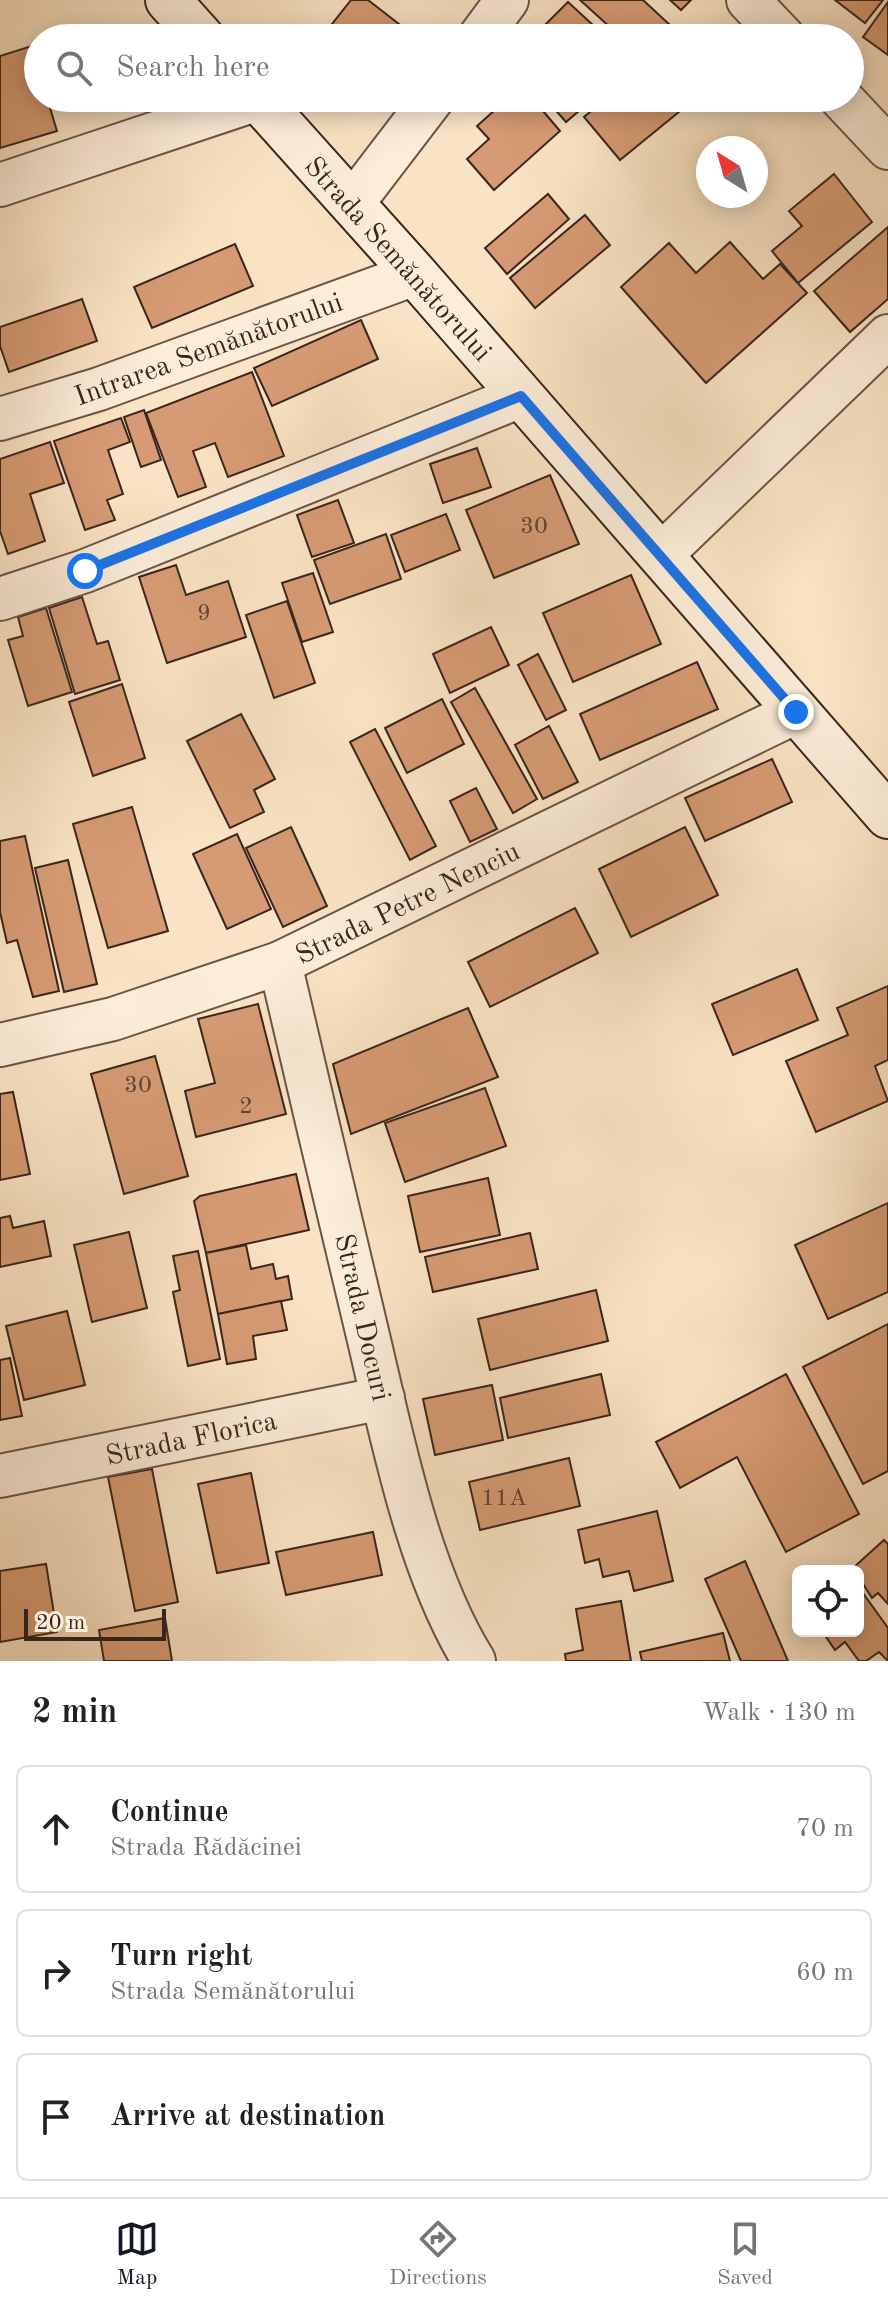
<!DOCTYPE html>
<html lang="en">
<head>
<meta charset="utf-8">
<style>
  body { margin:0; font-family:"Old Standard TT",serif; background:#f6f6f6; color:#202124 }
  .controls { position:absolute; right:24px; bottom:24px; display:grid; overflow:hidden; border-radius:12px; box-shadow:0 4px 20px #0003 }
  .controls button { width:72px; height:72px; display:grid; place-items:center; padding:0; border:0; border-bottom:2px solid #e0e0e0; background:#fff; color:#202124; font:40px sans-serif }
  .compass { position:absolute; left:696px; top:136px; width:72px; height:72px; border-radius:50%; background:#fff; box-shadow:0 4px 20px #0003; rotate:323deg }
  .scale { position:absolute; left:24px; bottom:20px; width:142px; box-sizing:border-box; padding-left:8px; border:4px solid #3a251d; border-top:0; font-size:22px; line-height:28px; white-space:nowrap; color:#3a251d; -webkit-text-stroke:6px #fcedd9; paint-order:stroke }
  .stop { position:absolute; width:24px; height:24px; margin:-18px; border:6px solid #1a73e8; border-radius:50%; background:#fff }
  .stop.end { background:#1a73e8; border-color:#fff; box-shadow:0 2px 8px #0008 }
  .list { margin:0; padding:0; list-style:none }
  h2 { display:flex; justify-content:space-between; align-items:center; height:104px; margin:0; padding:0 32px; font-size:34px }
  h2 small { font-size:26px; font-weight:400; color:#757577 }
  .list li { display:grid; grid-template-columns:52px 1fr auto; gap:24px; align-items:center; box-sizing:border-box; height:128px; margin:0 16px 16px; padding:0 16px; border:2px solid #e0e0e0; border-radius:12px }
  .list b { display:block; font-size:30px; white-space:nowrap }
  .list p { margin:0; font-size:26px; white-space:nowrap; color:#757577 }
  .list em { font-size:26px; font-style:normal; color:#757577 }
  .icon { flex:none; width:44px; height:44px; fill:none; stroke:currentColor; stroke-width:2; stroke-linecap:round; stroke-linejoin:round }
  .map { position:relative; flex:none; width:888px; height:1661px; overflow:hidden }
  .search { position:absolute; background:#fff; box-shadow:0 4px 20px #0003; left:24px; right:24px; top:24px; height:88px; display:flex; align-items:center; gap:20px; box-sizing:border-box; padding:0 28px; border-radius:44px; color:#757577; font-size:30px }
  .sheet { height:536px; background:#fff }
  nav { display:flex; justify-content:space-around; align-items:center; box-sizing:border-box; height:112px; border-top:2px solid #e0e0e0; background:#fff; font-size:22px; color:#757577 }
  nav a { display:grid; justify-items:center; gap:4px }
  nav .on { color:#111827 }
  .map>svg:first-child { display:block }
</style>
</head>
<body>
<div class="map">
<svg width="888" height="1661" viewBox="0 0 888 1661">
  <rect width="100%" height="100%" fill="#fae3c4"/>
  <filter id="stains"><feTurbulence type="fractalNoise" baseFrequency=".0025" numOctaves="4"/><feColorMatrix values="0 0 0 0 .2 0 0 0 0 .09 0 0 0 0 .02 0 0 0 .5 -.17"/></filter>
  <radialGradient id="worn" r=".72"><stop offset=".6" stop-color="#630" stop-opacity="0"/><stop offset="1" stop-color="#630" stop-opacity=".3"/></radialGradient>
  <!-- building -->
  <g fill="#d69b74" stroke="#3a251d" stroke-width="2">
    <polygon points="351,0 368,0 417,38 321,38"/>
    <polygon points="580,0 643,0 670,25 658,38 622,38"/>
    <polygon points="670,0 691,0 681,10"/>
    <polygon points="835,0 883,0 865,23"/>
    <polygon points="568,2 607,38 547,38 539,31"/>
    <polygon points="888,2 888,55 863,37"/>
    <polygon points="38,44 38,98 47,98 57,131 0,148 0,56"/>
    <polygon points="532,98 560,131 494,190 467,159 489,139 477,126 496,109 487,99"/>
    <polygon points="545,98 594,98 566,122"/>
    <polygon points="607,98 696,98 620,160 584,117"/>
    <polygon points="834,174 872,222 798,283 772,251 802,226 789,211"/>
    <polygon points="548,194 569,219 507,274 485,248"/>
    <polygon points="585,215 610,245 535,308 510,278"/>
    <polygon points="888,227 888,299 850,332 814,291"/>
    <polygon points="730,242 763,279 780,264 807,293 706,383 621,287 669,243 696,273"/>
    <polygon points="235,244 253,286 152,328 134,287"/>
    <polygon points="82,299 97,341 9,372 0,346 0,327"/>
    <polygon points="361,320 378,359 272,406 254,368"/>
    <polygon points="252,372 284,456 228,477 215,443 193,451 206,487 178,497 146,413"/>
    <polygon points="144,410 161,460 141,467 124,417"/>
    <polygon points="121,418 130,442 108,450 123,494 107,500 115,520 85,530 54,441"/>
    <polygon points="50,442 64,483 30,494 45,541 8,554 0,531 0,459"/>
    <polygon points="477,448 491,487 443,503 430,464"/>
    <polygon points="550,475 579,544 494,578 466,510"/>
    <polygon points="338,500 354,543 312,557 297,515"/>
    <polygon points="446,514 460,550 405,572 391,535"/>
    <polygon points="386,534 401,579 330,604 314,560"/>
    <polygon points="176,565 186,595 228,581 246,637 167,663 139,577"/>
    <polygon points="313,573 333,632 302,642 282,583"/>
    <polygon points="631,575 661,644 573,682 543,613"/>
    <polygon points="82,597 97,644 108,641 120,680 75,694 49,608"/>
    <polygon points="287,601 315,683 274,698 246,615"/>
    <polygon points="46,608 72,692 28,706 8,640 23,636 18,617"/>
    <polygon points="491,627 509,665 450,693 433,654"/>
    <polygon points="538,654 566,710 546,720 518,665"/>
    <polygon points="697,662 718,709 600,760 580,714"/>
    <polygon points="122,684 145,758 93,776 69,702"/>
    <polygon points="475,688 537,799 513,813 451,702"/>
    <polygon points="442,699 464,744 407,773 385,728"/>
    <polygon points="241,714 275,779 254,790 264,812 230,828 187,741"/>
    <polygon points="549,726 578,782 543,799 515,745"/>
    <polygon points="375,729 436,846 410,860 350,742"/>
    <polygon points="772,759 792,802 705,841 685,798"/>
    <polygon points="476,788 497,829 470,842 450,801"/>
    <polygon points="132,807 168,931 108,948 73,824"/>
    <polygon points="291,827 327,906 283,927 246,848"/>
    <polygon points="685,827 718,895 631,937 599,869"/>
    <polygon points="237,834 271,909 227,929 193,854"/>
    <polygon points="25,836 59,991 33,997 17,940 7,943 0,912 0,841"/>
    <polygon points="68,860 97,984 64,992 35,868"/>
    <polygon points="575,908 598,953 490,1007 468,962"/>
    <polygon points="797,969 818,1020 733,1055 712,1004"/>
    <polygon points="888,986 888,1060 875,1066 888,1101 816,1132 786,1061 848,1035 837,1008"/>
    <polygon points="258,1004 286,1114 196,1137 185,1091 215,1083 198,1019"/>
    <polygon points="468,1008 498,1077 351,1134 333,1064"/>
    <polygon points="155,1056 188,1176 124,1194 91,1074"/>
    <polygon points="485,1088 506,1146 405,1182 385,1123"/>
    <polygon points="13,1092 30,1174 0,1180 0,1094"/>
    <polygon points="296,1174 309,1230 206,1253 194,1201 200,1196"/>
    <polygon points="488,1178 500,1235 420,1252 408,1196"/>
    <polygon points="888,1203 888,1292 828,1319 795,1245"/>
    <polygon points="10,1216 13,1228 44,1221 51,1256 0,1267 0,1218"/>
    <polygon points="129,1232 147,1308 92,1322 74,1245"/>
    <polygon points="530,1233 538,1269 433,1292 425,1257"/>
    <polygon points="246,1245 251,1269 273,1264 276,1279 288,1276 292,1299 218,1314 206,1253"/>
    <polygon points="198,1251 220,1359 188,1366 173,1292 180,1290 173,1256"/>
    <polygon points="596,1290 608,1341 490,1370 478,1319"/>
    <polygon points="281,1301 287,1330 253,1336 256,1359 227,1364 218,1314"/>
    <polygon points="67,1311 85,1385 24,1400 6,1326"/>
    <polygon points="888,1324 888,1471 863,1484 803,1367"/>
    <polygon points="10,1358 22,1416 0,1420 0,1360"/>
    <polygon points="601,1374 610,1415 508,1438 500,1398"/>
    <polygon points="786,1374 859,1514 786,1552 737,1457 680,1488 656,1442"/>
    <polygon points="492,1385 503,1440 435,1455 423,1399"/>
    <polygon points="569,1458 580,1506 480,1530 469,1482"/>
    <polygon points="152,1469 178,1602 135,1611 108,1477"/>
    <polygon points="251,1473 269,1563 217,1573 198,1484"/>
    <polygon points="657,1511 673,1581 634,1591 629,1571 603,1577 599,1559 585,1563 578,1530"/>
    <polygon points="373,1532 382,1575 286,1595 276,1552"/>
    <polygon points="884,1540 888,1544 888,1604 878,1593 872,1598 858,1576 858,1571 853,1568"/>
    <polygon points="745,1561 788,1661 741,1661 705,1579"/>
    <polygon points="46,1564 57,1632 0,1642 0,1571"/>
    <polygon points="860,1589 888,1628 888,1661 879,1652 866,1661 859,1661 845,1642 835,1650 822,1631 858,1631"/>
    <polygon points="621,1601 631,1661 566,1661 565,1654 583,1650 576,1609"/>
    <polygon points="165,1618 172,1661 104,1661 99,1630"/>
    <polygon points="723,1633 730,1661 642,1661 640,1652"/>
  </g>
  <g fill="none" stroke-linecap="round" stroke-linejoin="round">
    <defs>
      <g id="street">
        <polyline points="748,0 784,38"/>
        <polyline points="479,38 507,0"/>
        <polyline points="841,98 888,148"/>
        <polyline points="0,185 258,99"/>
        <polyline points="352,204 433,98"/>
        <polyline points="0,419 99,389 415,274"/>
        <polyline points="661,555 888,336"/>
        <polyline points="0,599 85,571 521,396"/>
        <path d="M280 963C309 1089 339 1214 369 1340 393 1442 419 1573 474 1661"/>
        <polyline points="0,1045 113,1019 280,963 796,712"/>
        <polyline points="0,1476 383,1398"/>
      </g>
      <g id="secondary">
        <polyline points="168,0 202,38"/>
        <polyline points="257,98 415,274 888,816"/>
      </g>
    </defs>
    <!-- street casing -->
    <use href="#street" stroke="#6a5447" stroke-width="46"/>
    <!-- secondary casing -->
    <use href="#secondary" stroke="#3a251d" stroke-width="48"/>
    <!-- street -->
    <use href="#street" stroke="#fcedd9" stroke-width="42"/>
    <!-- secondary -->
    <use href="#secondary" stroke="#fcedd9" stroke-width="44"/>
  </g>
  <g fill="none" stroke-linecap="round" stroke-linejoin="round">
    <!-- route -->
    <polyline stroke="#1a73e8" stroke-width="10" points="85,571 521,396 796,712"/>
  </g>
  <g text-anchor="middle" stroke-width="6" stroke-linejoin="round" paint-order="stroke">
    <!-- number labels -->
    <g font-size="24" fill="#614233">
      <text x="534" y="533">30</text>
      <text x="204" y="620">9</text>
      <text x="138" y="1092">30</text>
      <text x="246" y="1113">2</text>
      <text x="504" y="1505">11A</text>
    </g>
    <!-- street labels -->
    <g font-size="28" fill="#3a251d" stroke="#fcedd9">
      <text transform="translate(399 258) rotate(48)" y="10">Strada Semănătorului</text>
      <text transform="translate(208 348) rotate(-20)" y="10">Intrarea Semănătorului</text>
      <text transform="translate(407 902) rotate(-26)" y="10">Strada Petre Nenciu</text>
      <text transform="translate(364 1317) rotate(77)" y="10">Strada Docuri</text>
      <text transform="translate(191 1437) rotate(-12)" y="10">Strada Florica</text>
    </g>
  </g>
  <rect width="100%" height="100%" filter="url(#stains)"/>
  <rect width="100%" height="100%" fill="url(#worn)"/>
</svg>
<div class="controls">
<button><svg class="icon" aria-label="locate" viewBox="0 0 24 24"><circle cx="12" cy="12" r="6"/><path d="M12 2v4M12 18v4M2 12h4M18 12h4"/></svg></button>
</div>
<svg class="compass" viewBox="-18 -18 36 36"><path d="M0-13l5 13h-10z" fill="#e53935"/><path d="M0 13l5-13h-10z" fill="#757577"/></svg>
<div class="scale">20 m</div>
<div class="stop" style="left:85px;top:571px"></div>
<div class="stop end" style="left:796px;top:712px"></div>
<div class="search"><svg class="icon" aria-label="search" viewBox="0 0 24 24"><circle cx="10" cy="10" r="6"/><path d="M15 15l6 6"/></svg>Search here</div>
</div>
<section class="sheet">
<h2>2 min<small>Walk · 130 m</small></h2>
<ul class="list">
<li><svg class="icon" aria-label="ahead" viewBox="0 0 24 24"><path d="M12 20V5M6 11l6-6 6 6"/></svg><div><b>Continue</b><p>Strada Rădăcinei</p></div><em>70 m</em></li>
<li><svg class="icon" aria-label="right" viewBox="0 0 24 24"><path d="M7 20v-9h11M14 6l5 5-5 5"/></svg><div><b>Turn right</b><p>Strada Semănătorului</p></div><em>60 m</em></li>
<li><svg class="icon" aria-label="arrive" viewBox="0 0 24 24"><path d="M6 21V4h12l-3 4 3 4H6"/></svg><div><b>Arrive at destination</b></div></li>
</ul>
</section>
<nav>
<a class="on"><svg class="icon" aria-label="map" viewBox="0 0 24 24"><path d="M3 6l6-2 6 2 6-2v14l-6 2-6-2-6 2zM9 4v14M15 6v14"/></svg>Map</a>
<a><svg class="icon" aria-label="directions" viewBox="0 0 24 24"><path d="M12 3l9 9-9 9-9-9zM9 14v-3h6M13 9l2 2-2 2"/></svg>Directions</a>
<a><svg class="icon" aria-label="saved" viewBox="0 0 24 24"><path d="M7 4h10v16l-5-4-5 4z"/></svg>Saved</a>
</nav>
</body>
</html>
